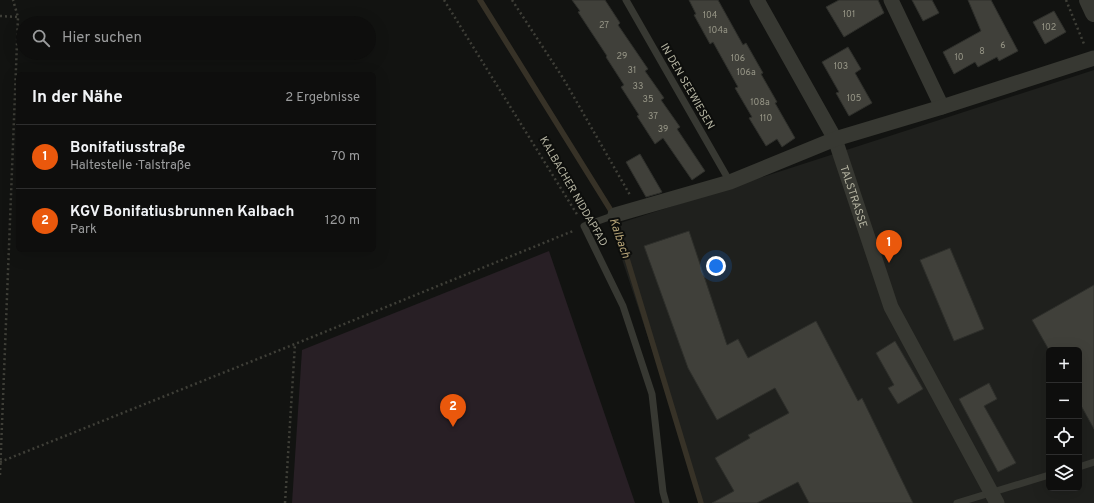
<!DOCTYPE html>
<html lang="de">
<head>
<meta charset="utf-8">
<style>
  body { margin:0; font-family:Overpass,sans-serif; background:#171716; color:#f1f3f6 }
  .controls { position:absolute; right:12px; bottom:12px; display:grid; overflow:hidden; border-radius:6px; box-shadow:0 4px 16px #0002 }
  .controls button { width:36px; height:36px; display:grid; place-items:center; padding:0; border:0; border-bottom:1px solid #2e2e2e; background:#0e0e0d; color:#f1f3f6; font:20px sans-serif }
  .you { position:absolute; left:716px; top:266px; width:14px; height:14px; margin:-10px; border:3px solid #fff; border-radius:50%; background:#1a73e8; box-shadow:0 0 0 6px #1a73e833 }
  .badge { display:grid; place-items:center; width:26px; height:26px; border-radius:50%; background:#ea580c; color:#fff; font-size:13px; font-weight:700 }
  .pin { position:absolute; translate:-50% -33px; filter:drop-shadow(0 1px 2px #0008) }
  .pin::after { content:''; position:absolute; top:21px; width:14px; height:12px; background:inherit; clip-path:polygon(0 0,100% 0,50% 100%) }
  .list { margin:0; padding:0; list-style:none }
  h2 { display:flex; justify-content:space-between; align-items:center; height:52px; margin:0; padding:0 16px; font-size:17px }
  h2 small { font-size:13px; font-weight:400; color:#9b9c9d }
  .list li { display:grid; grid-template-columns:26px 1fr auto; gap:12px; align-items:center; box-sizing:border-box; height:64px; padding:0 16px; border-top:1px solid #2e2e2e }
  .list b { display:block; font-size:15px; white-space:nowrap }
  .list p { margin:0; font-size:13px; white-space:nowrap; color:#9b9c9d }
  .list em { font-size:13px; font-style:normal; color:#9b9c9d }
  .icon { flex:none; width:22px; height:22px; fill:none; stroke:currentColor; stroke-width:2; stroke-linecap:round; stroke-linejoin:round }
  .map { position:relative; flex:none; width:1094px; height:503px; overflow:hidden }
  .search { position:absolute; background:#0e0e0d; box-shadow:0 4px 16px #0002; left:16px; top:16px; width:360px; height:44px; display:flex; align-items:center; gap:10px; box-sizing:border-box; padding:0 14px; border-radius:22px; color:#9b9c9d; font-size:15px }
  .panel { position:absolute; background:#0e0e0d; box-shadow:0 4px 16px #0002; left:16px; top:72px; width:360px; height:180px; border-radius:6px }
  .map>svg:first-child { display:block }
</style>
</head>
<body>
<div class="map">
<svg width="1094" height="503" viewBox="0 0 1094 503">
  <rect width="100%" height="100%" fill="#121311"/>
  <!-- built -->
  <path fill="#1f201d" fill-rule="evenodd" d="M1094 70V503H703L611 226ZM1049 350H1079V488H1049Z"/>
  <!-- green -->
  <polygon fill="#281f25" points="549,251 635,503 292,503 302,350"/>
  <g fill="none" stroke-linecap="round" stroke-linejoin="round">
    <!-- stream -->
    <polyline stroke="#373227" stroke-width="5.5" points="480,0 610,209 625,252 701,503"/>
  </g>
  <!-- building -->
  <g fill="#40403a" stroke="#2e2f2b">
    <polygon points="572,0 605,0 620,23 618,25 648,69 645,71 664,98 661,100 680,127 677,129 705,171 692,180 663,138 655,144 637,116 639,115 621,87 624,85 606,57 607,56 578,12 580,11"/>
    <polygon points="689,0 718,0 743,45 746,43 763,73 761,74 777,102 775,103 795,138 782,147 777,139 766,146 749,118 752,117 735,88 738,87 713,42 710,44 694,15 696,14"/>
    <polygon points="839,0 878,0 884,13 844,37 826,7"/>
    <polygon points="912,0 932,0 939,13 923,21"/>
    <polygon points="968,0 991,0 1018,51 999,61 997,57 978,67 975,62 954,74 943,52 981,31"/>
    <polygon points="1054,11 1066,32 1045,44 1033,22"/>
    <polygon points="848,47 861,69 855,73 872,103 849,116 836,93 839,92 822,62"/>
    <polygon points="640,154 662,192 660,193 646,197 626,162"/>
    <polygon points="689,231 727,345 738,339 748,358 816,321 858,401 862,398 913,503 809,503 798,482 757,503 712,503 734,491 715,458 750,438 748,435 789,413 775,388 717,420 688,368 644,246"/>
    <polygon points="950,248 984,329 954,341 920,260"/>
    <polygon points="1094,285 1094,429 1079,402 1079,350 1049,350 1032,320"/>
    <polygon points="895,341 923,389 898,404 888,388 894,385 876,353"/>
    <polygon points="989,383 997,399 984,406 1016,463 998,472 959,399"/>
  </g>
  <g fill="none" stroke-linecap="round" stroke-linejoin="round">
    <!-- path -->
    <g stroke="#3f3f38" stroke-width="2.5" stroke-dasharray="2 3" stroke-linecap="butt">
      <polyline points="444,0 578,216"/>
      <polyline points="512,0 563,78 630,195"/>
      <polyline points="1066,0 1084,44"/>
      <polyline points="0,16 18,17"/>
      <polyline points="0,462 295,344 573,231"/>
      <polyline points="0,475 18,17 13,0"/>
      <polyline points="285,503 295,344"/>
    </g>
    <!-- service -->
    <g stroke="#373832" stroke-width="7">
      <polyline points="626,0 730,182"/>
      <polyline points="615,215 584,226 623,306 652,394 663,492 666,503"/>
      <polyline points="1079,467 1094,462"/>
      <polyline points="957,503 1049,475"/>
    </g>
    <!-- minor -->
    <g stroke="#373832" stroke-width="15">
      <path id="s1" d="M757 0 835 139 891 307 997 503"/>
      <polyline points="891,0 942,107"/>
      <polyline points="615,215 730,182 835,139 942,107 1094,58"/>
    </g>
    <!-- tertiary -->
    <polyline stroke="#373832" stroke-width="18" points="1088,0 1094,13"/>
  </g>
  <g text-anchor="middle" stroke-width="4" stroke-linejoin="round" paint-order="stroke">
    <!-- number labels -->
    <g font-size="9" fill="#979687">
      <text x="849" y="17">101</text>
      <text x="710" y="18">104</text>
      <text x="604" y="28">27</text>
      <text x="1049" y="30">102</text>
      <text x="718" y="33">104a</text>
      <text x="1003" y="48">6</text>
      <text x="982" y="54">8</text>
      <text x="622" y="59">29</text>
      <text x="959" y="60">10</text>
      <text x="738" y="61">106</text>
      <text x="841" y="69">103</text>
      <text x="632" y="73">31</text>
      <text x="746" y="75">106a</text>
      <text x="638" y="89">33</text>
      <text x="854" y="101">105</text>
      <text x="648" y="102">35</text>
      <text x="760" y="105">108a</text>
      <text x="653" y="119">37</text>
      <text x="766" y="121">110</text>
      <text x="663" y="132">39</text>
    </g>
    <!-- street labels -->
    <g font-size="11" fill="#b4b3a1" stroke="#0d0e0c">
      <text transform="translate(688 86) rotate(60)" y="4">IN DEN SEEWIESEN</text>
      <text transform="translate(574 191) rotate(60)" y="4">KALBACHER NIDDAPFAD</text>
      <text dy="4" stroke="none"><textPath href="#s1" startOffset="220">TALSTRASSE</textPath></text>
    </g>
    <!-- water labels -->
    <g font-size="12" font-style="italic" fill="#b3a175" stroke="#0d0e0c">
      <text transform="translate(620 238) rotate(71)" y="4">Kalbach</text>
    </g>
  </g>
</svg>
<div class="controls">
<button>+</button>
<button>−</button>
<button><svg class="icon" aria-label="locate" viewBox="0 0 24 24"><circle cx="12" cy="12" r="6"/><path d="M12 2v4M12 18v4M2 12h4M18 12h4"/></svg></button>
<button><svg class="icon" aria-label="layers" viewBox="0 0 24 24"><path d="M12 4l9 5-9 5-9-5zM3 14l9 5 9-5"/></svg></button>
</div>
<div class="you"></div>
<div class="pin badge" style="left:889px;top:263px">1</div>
<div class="pin badge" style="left:453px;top:427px">2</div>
<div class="search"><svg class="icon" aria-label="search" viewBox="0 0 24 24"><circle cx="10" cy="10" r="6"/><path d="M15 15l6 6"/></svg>Hier suchen</div>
<section class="panel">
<h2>In der Nähe<small>2 Ergebnisse</small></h2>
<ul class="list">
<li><span class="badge">1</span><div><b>Bonifatiusstraße</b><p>Haltestelle · Talstraße</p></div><em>70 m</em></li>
<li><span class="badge">2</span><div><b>KGV Bonifatiusbrunnen Kalbach</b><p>Park</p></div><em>120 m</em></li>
</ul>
</section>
</div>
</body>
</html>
